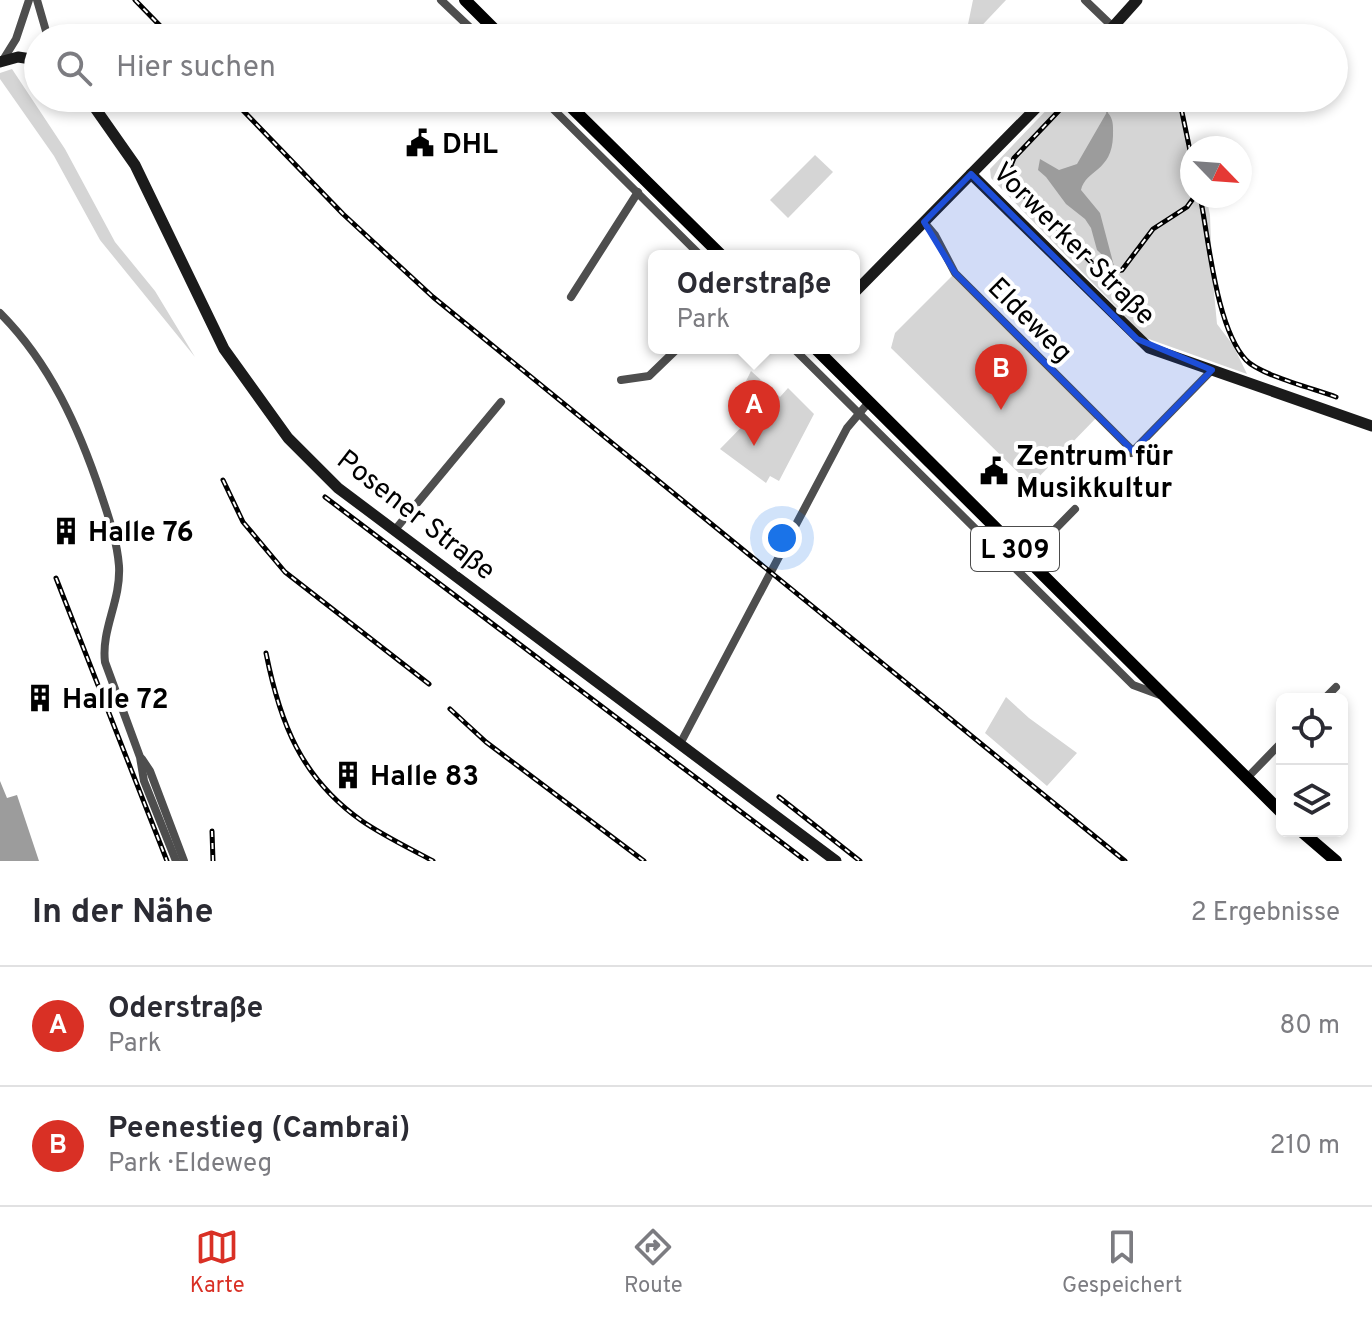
<!DOCTYPE html>
<html lang="de">
<head>
<meta charset="utf-8">
<style>
  body { margin:0; font-family:Overpass,sans-serif; background:#f7f7f7; color:#2b2b33 }
  .controls { position:absolute; right:24px; bottom:24px; display:grid; overflow:hidden; border-radius:12px; box-shadow:0 4px 12px #0003 }
  .controls button { width:72px; height:72px; display:grid; place-items:center; padding:0; border:0; border-bottom:2px solid #e1e1e2; background:#fff; color:#2b2b33; font:40px sans-serif }
  .compass { position:absolute; left:1180px; top:136px; width:72px; height:72px; border-radius:50%; background:#fff; box-shadow:0 4px 12px #0003; rotate:115deg }
  .you { position:absolute; left:782px; top:538px; width:28px; height:28px; margin:-20px; border:6px solid #fff; border-radius:50%; background:#1a73e8; box-shadow:0 0 0 12px #1a73e833 }
  .badge { display:grid; place-items:center; width:52px; height:52px; border-radius:50%; background:#d93025; color:#fff; font-size:26px; font-weight:700 }
  .pin { position:absolute; translate:-50% -66px; filter:drop-shadow(0 2px 4px #0008) }
  .pin::after { content:''; position:absolute; top:42px; width:28px; height:24px; background:inherit; clip-path:polygon(0 0,100% 0,50% 100%) }
  .popup { position:absolute; left:648px; top:250px; width:212px; height:104px; box-sizing:border-box; display:grid; place-content:center; border-radius:12px; background:#fff; filter:drop-shadow(0 2px 6px #0005); font-size:26px; white-space:nowrap; color:#7c7c81 }
  .popup b { font-size:30px; color:#2b2b33 }
  .popup::after { content:''; position:absolute; left:50%; top:100%; margin-left:-16px; border:16px solid transparent; border-top-color:#fff }
  .list { margin:0; padding:0; list-style:none }
  h2 { display:flex; justify-content:space-between; align-items:center; height:104px; margin:0; padding:0 32px; font-size:34px }
  h2 small { font-size:26px; font-weight:400; color:#7c7c81 }
  .list li { display:grid; grid-template-columns:52px 1fr auto; gap:24px; align-items:center; box-sizing:border-box; height:120px; padding:0 32px; border-top:2px solid #e1e1e2 }
  .list b { display:block; font-size:30px; white-space:nowrap }
  .list p { margin:0; font-size:26px; white-space:nowrap; color:#7c7c81 }
  .list em { font-size:26px; font-style:normal; color:#7c7c81 }
  .icon { flex:none; width:44px; height:44px; fill:none; stroke:currentColor; stroke-width:2; stroke-linecap:round; stroke-linejoin:round }
  .map { position:relative; flex:none; width:1372px; height:861px; overflow:hidden }
  .search { position:absolute; background:#fff; box-shadow:0 4px 12px #0003; left:24px; right:24px; top:24px; height:88px; display:flex; align-items:center; gap:20px; box-sizing:border-box; padding:0 28px; border-radius:44px; color:#7c7c81; font-size:30px }
  .sheet { height:344px; background:#fff }
  nav { display:flex; justify-content:space-around; align-items:center; box-sizing:border-box; height:112px; border-top:2px solid #e1e1e2; background:#fff; font-size:22px; color:#7c7c81 }
  nav a { display:grid; justify-items:center; gap:4px }
  nav .on { color:#d93025 }
  .map>svg:first-child { display:block }
</style>
</head>
<body>
<div class="map">
<svg width="1372" height="861" viewBox="0 0 1372 861">
  <rect width="100%" height="100%" fill="#fff"/>
  <!-- green -->
  <g fill="#d5d5d5">
    <polygon points="973,0 1006,0 971,37 966,34"/>
    <polygon points="12,69 65,149 115,242 155,291 195,357 100,240 54,156 0,79 0,73"/>
    <polygon points="1058,98 1181,98 1192,149 1192,196 1206,196 1210,215 1212,272 1217,324 1233,345 1247,374 1146,338 991,178 990,169"/>
    <polygon points="815,155 833,172 788,218 770,200"/>
    <polygon points="955,273 1098,416 1031,485 891,348 895,333"/>
    <polygon points="751,371 780,397 788,388 814,414 779,481 770,476 766,483 720,449 767,401 746,381"/>
    <polygon points="1006,697 1029,718 1077,753 1047,786 985,733"/>
  </g>
  <!-- water -->
  <g fill="#9c9c9c">
    <path d="M1107 112C1114 119 1113 126 1113 136 1112 172 1086 169 1081 190L1100 213 1114 266 1097 250 1091 228 1085 219 1066 204 1046 177 1038 170 1040 159 1059 170 1077 164Z"/>
    <polygon points="0,781 7,798 17,795 39,861 0,861"/>
  </g>
  <g fill="none" stroke-linecap="round" stroke-linejoin="round">
    <!-- stream -->
    <polyline stroke="#9c9c9c" stroke-width="2" points="1107,112 1110,98"/>
    <!-- street -->
    <g stroke="#4e4e4e" stroke-width="8">
      <polyline points="37,0 48,38"/>
      <polyline points="441,0 481,38"/>
      <polyline points="1085,0 1113,27"/>
      <polyline points="3,60 16,39 29,0"/>
      <polyline points="542,98 701,256"/>
      <polyline points="924,222 935,235 955,273 1133,451"/>
      <polyline points="571,297 638,192"/>
      <path d="M0 313C50 363 79 428 101 494 109 518 117 541 119 566 121 601 101 629 105 662L140 757 144 781 176 861"/>
      <polyline points="793,348 1133,685 1160,695"/>
      <polyline points="621,380 649,376 678,348"/>
      <polyline points="1131,453 1212,370"/>
      <polyline points="394,531 501,402"/>
      <polyline points="1026,559 1075,509"/>
      <polyline points="1324,699 1336,687"/>
      <polyline points="680,744 847,428 869,402"/>
      <polyline points="142,759 150,771 184,861"/>
      <polyline points="1246,779 1282,742"/>
    </g>
    <!-- secondary -->
    <g stroke="#1b1b1b" stroke-width="11">
      <polyline points="1103,38 1137,0"/>
      <polyline points="0,62 18,57 38,60"/>
      <polyline points="88,98 135,165 224,349 288,438 338,488 836,861"/>
      <polyline points="971,174 1149,348 1372,426"/>
      <polyline points="854,293 1046,98"/>
    </g>
    <!-- primary -->
    <g stroke="#000" stroke-width="12">
      <polyline points="465,0 503,38"/>
      <polyline points="562,98 722,256"/>
      <polyline points="815,348 1282,813"/>
      <polyline points="1301,831 1336,861"/>
    </g>
    <defs>
      <g id="rail">
        <polyline points="135,0 172,38"/>
        <polyline points="231,98 343,214 433,297 1125,861"/>
        <path d="M1071 98 1014 158C1009 167 1009 176 1014 186L1099 270 1106 273 1122 270 1153 229 1187 207 1195 196"/>
        <polyline points="1179,98 1192,160"/>
        <path d="M1200 196C1209 240 1216 328 1246 360 1260 375 1315 389 1336 397"/>
        <polyline points="223,480 243,522 285,572 429,684"/>
        <polyline points="325,497 806,861"/>
        <polyline points="56,578 167,861"/>
        <path d="M266 653C280 723 301 778 362 821 384 836 409 848 433 861"/>
        <polyline points="450,709 486,742 644,861"/>
        <polyline points="779,797 860,861"/>
        <polyline points="212,831 213,861"/>
      </g>
    </defs>
    <!-- rail casing -->
    <use href="#rail" stroke="#000" stroke-width="5"/>
    <!-- rail -->
    <use href="#rail" stroke="#fff" stroke-width="2" stroke-dasharray="6" stroke-linecap="butt"/>
  </g>
  <!-- marked area -->
  <path fill="#1d4ed8" fill-opacity="0.2" stroke="#1d4ed8" stroke-width="6" stroke-linejoin="round" d="M971 174 1137 339 1212 370 1133 451 955 273 924 222Z"/>
  <!-- icons -->
  <defs>
    <symbol id="civic-bare" viewBox="-9 -9 18 18"><path d="M-.6-6.5H3V-4.5H.6V-3L4-1V1h2V6H-6V1h2V-1L-.6-3ZM-1.2 2.5V6h2.4V2.5Z" fill="#000" stroke="#fff" stroke-width="2.5" paint-order="stroke"/></symbol>
    <symbol id="building-bare" viewBox="-9 -9 18 18"><path d="M-4-6H4V6H1V3H-1V6H-4ZM-2.5-4.3h1.7v1.8h-1.7ZM.8-4.3h1.7v1.8H.8ZM-2.5-1h1.7V.8h-1.7ZM.8-1h1.7V.8H.8Z" fill="#000" stroke="#fff" stroke-width="2.5" paint-order="stroke"/></symbol>
  </defs>
  <g fill-rule="evenodd">
    <use href="#civic-bare" x="400" y="123" width="40" height="40"/>
    <use href="#civic-bare" x="974" y="451" width="40" height="40"/>
    <use href="#building-bare" x="46" y="511" width="40" height="40"/>
    <use href="#building-bare" x="20" y="678" width="40" height="40"/>
    <use href="#building-bare" x="328" y="755" width="40" height="40"/>
  </g>
  <g text-anchor="middle" stroke-width="8" stroke-linejoin="round" paint-order="stroke">
    <!-- shield labels -->
    <rect fill="#fff" stroke="#4c4c4c" stroke-width="2" x="971" y="527" width="88" height="44" rx="6"/>
    <g font-size="26" font-weight="bold" fill="#000">
      <text x="1015" y="558">L 309</text>
    </g>
    <!-- poi labels -->
    <g font-size="28" font-weight="bold" fill="#000" stroke="#fff" text-anchor="start">
      <text x="442" y="153">DHL</text>
      <text x="1016" y="465">Zentrum für<tspan x="1016" dy="32">Musikkultur</tspan></text>
      <text x="88" y="541">Halle 76</text>
      <text x="62" y="708">Halle 72</text>
      <text x="370" y="785">Halle 83</text>
    </g>
    <!-- street labels -->
    <g font-size="28" fill="#000" stroke="#fff">
      <text transform="translate(1075 243) rotate(45)" y="10">Vorwerker Straße</text>
      <text transform="translate(1031 319) rotate(45)" y="10">Eldeweg</text>
      <text transform="translate(417 514) rotate(38)" y="10">Posener Straße</text>
    </g>
  </g>
</svg>
<div class="controls">
<button><svg class="icon" aria-label="locate" viewBox="0 0 24 24"><circle cx="12" cy="12" r="6"/><path d="M12 2v4M12 18v4M2 12h4M18 12h4"/></svg></button>
<button><svg class="icon" aria-label="layers" viewBox="0 0 24 24"><path d="M12 4l9 5-9 5-9-5zM3 14l9 5 9-5"/></svg></button>
</div>
<svg class="compass" viewBox="-18 -18 36 36"><path d="M0-13l5 13h-10z" fill="#e53935"/><path d="M0 13l5-13h-10z" fill="#7c7c81"/></svg>
<div class="you"></div>
<div class="pin badge" style="left:754px;top:446px">A</div>
<div class="popup"><b>Oderstraße</b>Park</div>
<div class="pin badge" style="left:1001px;top:410px">B</div>
<div class="search"><svg class="icon" aria-label="search" viewBox="0 0 24 24"><circle cx="10" cy="10" r="6"/><path d="M15 15l6 6"/></svg>Hier suchen</div>
</div>
<section class="sheet">
<h2>In der Nähe<small>2 Ergebnisse</small></h2>
<ul class="list">
<li><span class="badge">A</span><div><b>Oderstraße</b><p>Park</p></div><em>80 m</em></li>
<li><span class="badge">B</span><div><b>Peenestieg (Cambrai)</b><p>Park · Eldeweg</p></div><em>210 m</em></li>
</ul>
</section>
<nav>
<a class="on"><svg class="icon" aria-label="map" viewBox="0 0 24 24"><path d="M3 6l6-2 6 2 6-2v14l-6 2-6-2-6 2zM9 4v14M15 6v14"/></svg>Karte</a>
<a><svg class="icon" aria-label="directions" viewBox="0 0 24 24"><path d="M12 3l9 9-9 9-9-9zM9 14v-3h6M13 9l2 2-2 2"/></svg>Route</a>
<a><svg class="icon" aria-label="saved" viewBox="0 0 24 24"><path d="M7 4h10v16l-5-4-5 4z"/></svg>Gespeichert</a>
</nav>
</body>
</html>
